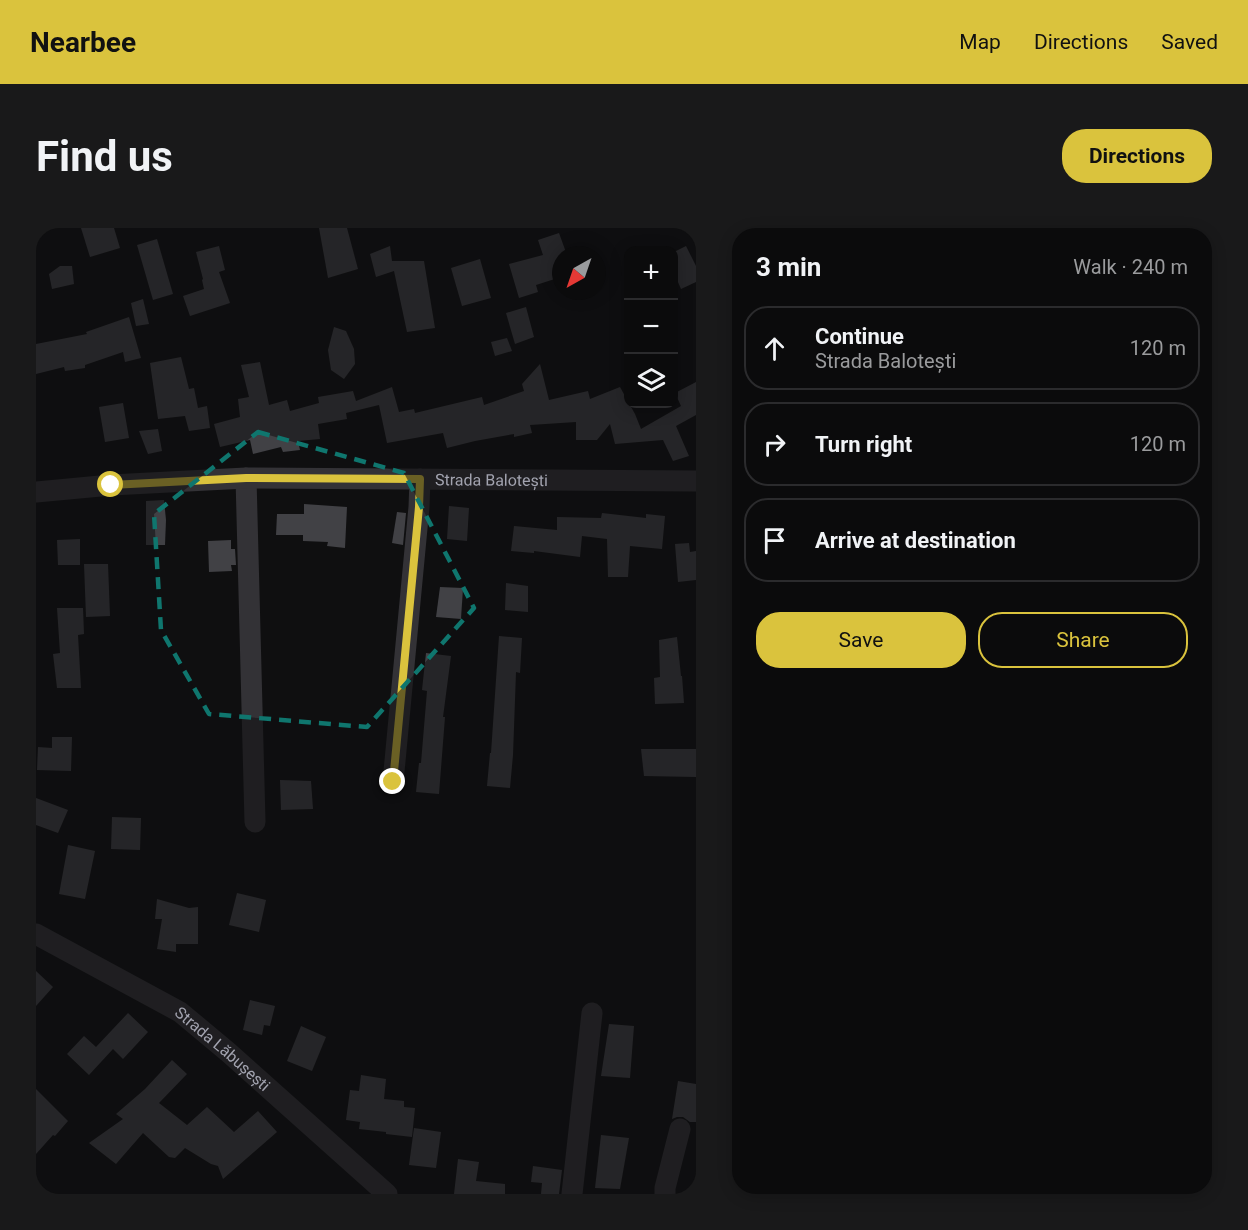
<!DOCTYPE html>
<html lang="en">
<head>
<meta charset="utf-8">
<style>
  body { margin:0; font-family:Roboto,sans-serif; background:#19191a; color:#f1f3f6 }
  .controls { position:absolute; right:18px; top:18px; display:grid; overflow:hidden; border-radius:12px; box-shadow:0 3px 15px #0003 }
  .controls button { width:54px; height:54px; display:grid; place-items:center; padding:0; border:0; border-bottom:2px solid #2b2b2d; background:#0b0b0c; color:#f1f3f6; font:30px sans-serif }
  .compass { position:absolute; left:516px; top:18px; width:54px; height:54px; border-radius:50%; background:#0b0b0c; box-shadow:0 3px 15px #0003; rotate:220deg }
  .stop { position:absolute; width:18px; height:18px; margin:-14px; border:4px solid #dac33d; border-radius:50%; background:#fff }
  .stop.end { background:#dac33d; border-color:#fff; box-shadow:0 2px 6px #0008 }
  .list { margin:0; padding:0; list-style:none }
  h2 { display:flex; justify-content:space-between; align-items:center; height:78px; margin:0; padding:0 24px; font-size:26px }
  h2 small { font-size:20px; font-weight:400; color:#9a9b9d }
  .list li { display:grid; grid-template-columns:39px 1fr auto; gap:18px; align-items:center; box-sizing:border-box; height:84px; margin:0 12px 12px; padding:0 12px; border:2px solid #2b2b2d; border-radius:24px }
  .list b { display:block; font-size:22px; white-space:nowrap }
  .list p { margin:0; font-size:20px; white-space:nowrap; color:#9a9b9d }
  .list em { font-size:20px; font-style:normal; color:#9a9b9d }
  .actions { display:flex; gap:12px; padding:18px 24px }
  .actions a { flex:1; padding:14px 0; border:2px solid #dac33d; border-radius:24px; text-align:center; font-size:21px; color:#dac33d }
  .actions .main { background:#dac33d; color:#111 }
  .icon { flex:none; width:33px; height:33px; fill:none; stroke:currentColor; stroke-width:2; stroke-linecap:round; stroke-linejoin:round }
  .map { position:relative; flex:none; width:660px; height:966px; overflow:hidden; border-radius:24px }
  header { display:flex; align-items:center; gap:36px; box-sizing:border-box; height:84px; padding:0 30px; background:#dac33d; color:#111 }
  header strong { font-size:28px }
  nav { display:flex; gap:33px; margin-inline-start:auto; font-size:21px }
  .intro { display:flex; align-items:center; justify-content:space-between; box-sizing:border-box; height:144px; padding:0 36px }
  h1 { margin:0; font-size:42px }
  .button { padding:15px 27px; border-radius:24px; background:#dac33d; color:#111; font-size:21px; font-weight:700 }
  main { display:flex; gap:36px; padding:0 36px }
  aside { flex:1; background:#0b0b0c; border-radius:24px; box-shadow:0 3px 15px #0003 }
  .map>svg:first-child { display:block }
</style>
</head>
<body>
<header>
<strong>Nearbee</strong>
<nav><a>Map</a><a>Directions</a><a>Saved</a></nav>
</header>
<div class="intro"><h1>Find us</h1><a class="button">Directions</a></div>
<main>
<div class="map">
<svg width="660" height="966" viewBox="0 0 660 966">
  <rect width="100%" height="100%" fill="#0f0f10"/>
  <!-- building -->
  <g fill="#414145">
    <polygon points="45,0 78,0 84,20 54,29"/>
    <polygon points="283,0 311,0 322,41 292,50"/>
    <polygon points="523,5 531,27 525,27 525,49 500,57 502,64 483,70 473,36 507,27 502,12"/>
    <polygon points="121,11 137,66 117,72 101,17"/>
    <polygon points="183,18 189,42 183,44 194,75 154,88 147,68 168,61 166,52 167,51 160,24"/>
    <polygon points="354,18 356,33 388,33 399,100 371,104 358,43 340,49 334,26"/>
    <polygon points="650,18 660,38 660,54 645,61 638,45 638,24"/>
    <polygon points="444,31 455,70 426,78 415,40"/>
    <polygon points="24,38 36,38 38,56 16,61 13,46"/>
    <polygon points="107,71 113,96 100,98 95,75"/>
    <polygon points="490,79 498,109 479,116 470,85"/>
    <polygon points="93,89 105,130 89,134 87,124 49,137 49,140 29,143 28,139 0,146 0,116 51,106 50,104"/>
    <polygon points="298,99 310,103 318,121 319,136 308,151 295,142 292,122"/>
    <polygon points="471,110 476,123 459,128 455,114"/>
    <polygon points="145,129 153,161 158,160 162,180 171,178 174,200 153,203 149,188 122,191 114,135"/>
    <polygon points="224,134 233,177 251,172 254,183 283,175 282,169 317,163 320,173 356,159 363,184 378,181 379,185 446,169 448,177 488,163 486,156 504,136 513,172 552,163 554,171 584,159 599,186 605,201 645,178 639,165 660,154 660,187 640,198 653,228 637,233 627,212 579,216 574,196 561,212 540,212 540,194 494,197 496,205 478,209 478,206 439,213 411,220 407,205 351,215 343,177 310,185 311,191 282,196 284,211 262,213 264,222 247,224 245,219 217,226 214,212 184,219 178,196 204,189 202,171 213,169 205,137"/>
    <polygon points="87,175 93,210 69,214 63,179"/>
    <polygon points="122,201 126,223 112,226 103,203"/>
    <polygon points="128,272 130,292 129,317 110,317 110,273"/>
    <polygon points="268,276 311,279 309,320 291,318 292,314 267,313 267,307 240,307 241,286 268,286"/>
    <polygon points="413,278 433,280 431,313 411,311"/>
    <polygon points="361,284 370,285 367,317 356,315"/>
    <polygon points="566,285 610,290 610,286 629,288 626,321 594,318 592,349 572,349 571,311 546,308 544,329 498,323 498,325 475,323 478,298 521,302 521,289 565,290"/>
    <polygon points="44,311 44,337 22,337 21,312"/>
    <polygon points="195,312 195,321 199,321 200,337 195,337 196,343 173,344 172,313"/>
    <polygon points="653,315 654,324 660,323 660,352 642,354 639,316"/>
    <polygon points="48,336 72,336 74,388 50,389"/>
    <polygon points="470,355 492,358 492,384 469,382"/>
    <polygon points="404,359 427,360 425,391 400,389"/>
    <polygon points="21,380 47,380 48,406 42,407 45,460 21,460 17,426 24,425"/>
    <polygon points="463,408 486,410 484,445 480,444 477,527 474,560 451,558 454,525 455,525"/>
    <polygon points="641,409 645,448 646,448 648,475 619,476 618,450 624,449 623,412"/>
    <polygon points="390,425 415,428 407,489 409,489 403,566 380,564 383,535 385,535 391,463 386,462"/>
    <polygon points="16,509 36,509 35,543 1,542 2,519 16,520"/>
    <polygon points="605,521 660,521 660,549 608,548"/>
    <polygon points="244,552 275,553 277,581 245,582"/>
    <polygon points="0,570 32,582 22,605 0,597"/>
    <polygon points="76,589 105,590 104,622 75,621"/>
    <polygon points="32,617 59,623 49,671 23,666"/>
    <polygon points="201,665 230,672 223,704 193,697"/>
    <polygon points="121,671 153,680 162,679 162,716 140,716 140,724 121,721 126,691 119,691"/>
    <polygon points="0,743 17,759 0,778"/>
    <polygon points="214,772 239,778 234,798 228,797 226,807 207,802"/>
    <polygon points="92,785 112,804 87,831 77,821 53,847 31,826 48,808 60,819"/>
    <polygon points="573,796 598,798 594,850 565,848"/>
    <polygon points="265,798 290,809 276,843 251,833"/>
    <polygon points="136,832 151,846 123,875 151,897 171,879 198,904 222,883 241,904 187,951 182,938 175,936 149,920 139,930 133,929 107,905 80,936 53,915 87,891 80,886 109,861"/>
    <polygon points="325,847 350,851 348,871 368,873 368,879 379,880 376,909 350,906 350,904 323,901 324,894 310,892 314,862 323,863"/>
    <polygon points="642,853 660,856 660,894 654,894 647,889 641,889 636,891"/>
    <polygon points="0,861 32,893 19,908 17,907 0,926"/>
    <polygon points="378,900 405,904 400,940 373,937"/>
    <polygon points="565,907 593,910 584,961 559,960"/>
    <polygon points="422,931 443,934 440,953 469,956 469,966 418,966"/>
    <polygon points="497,938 526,942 523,966 505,966 506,955 495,954"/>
  </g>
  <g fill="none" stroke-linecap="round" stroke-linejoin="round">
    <!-- minor -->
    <g stroke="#333236" stroke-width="21">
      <polyline points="210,250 219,594"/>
      <path id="s1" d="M0 264 75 257 210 250 660 253"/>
      <polyline points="357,554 383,279 384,251"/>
      <path id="s2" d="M0 706 144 784 192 824 351 966"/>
      <polyline points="536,966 556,785"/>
      <polyline points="629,966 629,960 644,901"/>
    </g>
  </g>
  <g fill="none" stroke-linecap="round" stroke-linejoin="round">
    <!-- route -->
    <polyline stroke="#dac33d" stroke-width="8" points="75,257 210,250 384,251 383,279 357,554"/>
  </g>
  <!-- marked area -->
  <path d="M0 0H660V966H0ZM222 204 368 245 438 380 331 499 173 486 125 402 118 286Z" fill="#0f0f10" fill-opacity=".55" fill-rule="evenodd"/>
  <path fill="none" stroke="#0f766e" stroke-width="4.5" stroke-dasharray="12 8" stroke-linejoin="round" d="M222 204 368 245 438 380 331 499 173 486 125 402 118 286Z"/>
  <g text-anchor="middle" stroke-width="4.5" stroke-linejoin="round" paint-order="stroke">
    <!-- street labels -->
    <g font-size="16" fill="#a2a3af" stroke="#0a0a0b">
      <text dy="6" stroke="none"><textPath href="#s1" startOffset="456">Strada Balotești</textPath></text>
      <text dy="6" stroke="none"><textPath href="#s2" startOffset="220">Strada Lăbușești</textPath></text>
    </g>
  </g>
</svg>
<div class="controls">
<button>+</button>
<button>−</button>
<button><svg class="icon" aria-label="layers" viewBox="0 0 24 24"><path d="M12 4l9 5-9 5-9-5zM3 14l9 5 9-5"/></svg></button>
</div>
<svg class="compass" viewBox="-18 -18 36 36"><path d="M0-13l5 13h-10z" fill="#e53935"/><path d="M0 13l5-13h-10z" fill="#9a9b9d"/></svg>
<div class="stop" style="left:75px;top:257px"></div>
<div class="stop end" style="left:357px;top:554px"></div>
</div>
<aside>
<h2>3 min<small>Walk · 240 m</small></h2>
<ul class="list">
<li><svg class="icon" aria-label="ahead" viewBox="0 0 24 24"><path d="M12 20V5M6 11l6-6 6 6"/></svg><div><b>Continue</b><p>Strada Balotești</p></div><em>120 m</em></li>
<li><svg class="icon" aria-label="right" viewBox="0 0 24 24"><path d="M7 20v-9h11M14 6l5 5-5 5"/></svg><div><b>Turn right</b></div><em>120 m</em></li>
<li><svg class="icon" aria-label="arrive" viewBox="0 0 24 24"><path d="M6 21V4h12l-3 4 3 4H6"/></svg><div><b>Arrive at destination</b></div></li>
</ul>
<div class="actions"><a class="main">Save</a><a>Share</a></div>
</aside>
</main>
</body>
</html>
